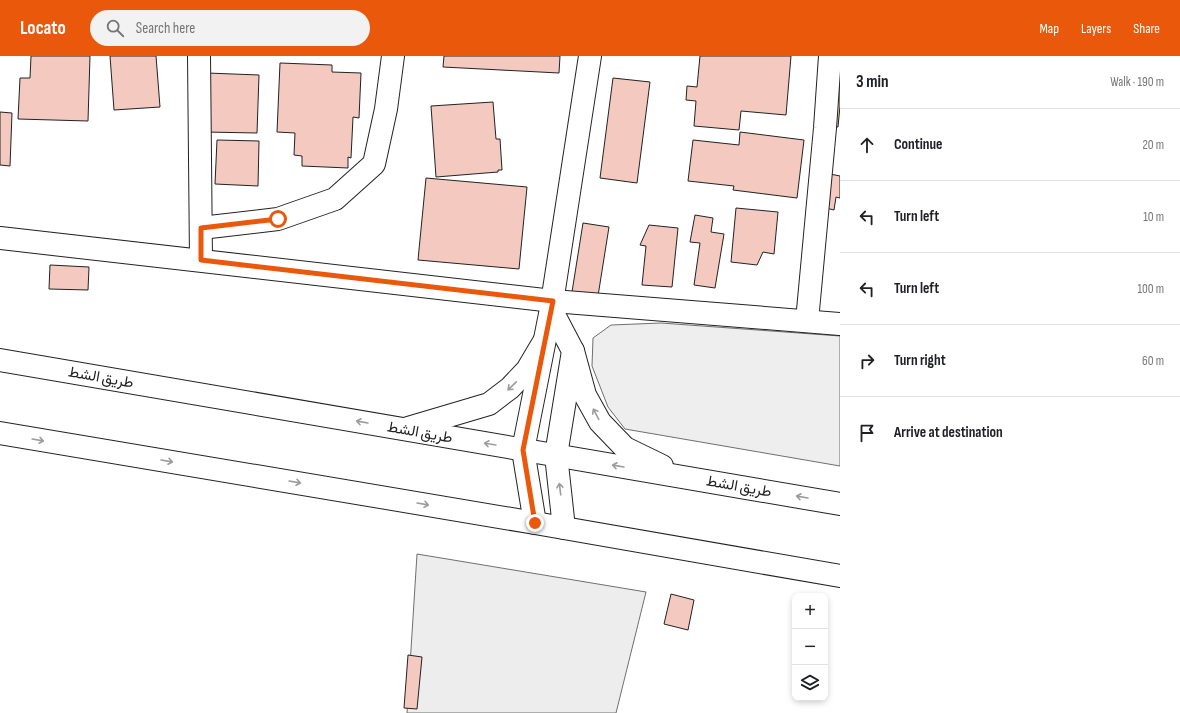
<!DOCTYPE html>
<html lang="en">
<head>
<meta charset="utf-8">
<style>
  body { margin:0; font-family:"Sofia Sans Condensed",Vazirmatn,sans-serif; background:#f2f2f2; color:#202124 }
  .controls { position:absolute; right:12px; bottom:12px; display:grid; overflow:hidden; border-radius:8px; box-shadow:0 2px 6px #0003 }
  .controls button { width:36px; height:36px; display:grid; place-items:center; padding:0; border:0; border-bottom:1px solid #e0e0e0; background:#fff; color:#202124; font:20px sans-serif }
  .stop { position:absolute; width:12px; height:12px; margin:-9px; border:3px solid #ea580c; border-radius:50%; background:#fff }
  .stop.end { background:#ea580c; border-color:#fff; box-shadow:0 1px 4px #0008 }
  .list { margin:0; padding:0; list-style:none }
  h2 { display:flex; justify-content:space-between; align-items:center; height:52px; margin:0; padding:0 16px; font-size:17px }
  h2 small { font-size:13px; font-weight:400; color:#757577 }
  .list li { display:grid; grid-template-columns:26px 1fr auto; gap:12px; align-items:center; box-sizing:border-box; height:72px; padding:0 16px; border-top:1px solid #e0e0e0 }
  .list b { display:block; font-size:15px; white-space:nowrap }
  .list em { font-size:13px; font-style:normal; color:#757577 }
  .icon { flex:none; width:22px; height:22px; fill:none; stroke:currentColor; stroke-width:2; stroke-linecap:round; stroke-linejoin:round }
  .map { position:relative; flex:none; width:840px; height:657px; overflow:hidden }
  header { display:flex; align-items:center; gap:24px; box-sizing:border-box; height:56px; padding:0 20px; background:#ea580c; color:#fff }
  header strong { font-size:19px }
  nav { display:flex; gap:22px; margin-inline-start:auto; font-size:14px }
  .search { width:280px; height:36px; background:#f2f2f2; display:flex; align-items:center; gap:10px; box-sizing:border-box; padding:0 14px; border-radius:22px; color:#757577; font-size:15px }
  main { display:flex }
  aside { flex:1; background:#fff }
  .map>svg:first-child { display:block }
</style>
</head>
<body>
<header>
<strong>Locato</strong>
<div class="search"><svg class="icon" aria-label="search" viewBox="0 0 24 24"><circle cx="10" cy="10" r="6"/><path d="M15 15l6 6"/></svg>Search here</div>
<nav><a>Map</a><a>Layers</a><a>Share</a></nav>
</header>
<main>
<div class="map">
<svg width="840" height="657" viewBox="0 0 840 657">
  <rect width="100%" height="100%" fill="#fff"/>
  <!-- green -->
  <polygon fill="#eee" stroke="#6f6f6f" points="661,267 840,280 840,410 625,373 608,351 592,310 593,282 611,269"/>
  <!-- parking -->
  <polygon fill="#ededed" stroke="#6f6f6f" points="417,498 646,536 616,657 407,657"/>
  <!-- building -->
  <g fill="#f3c9c0" stroke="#222">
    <polygon points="31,0 90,0 88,65 18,63 20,22 30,22"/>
    <polygon points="110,0 156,0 160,51 114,54"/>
    <polygon points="444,0 560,0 559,17 443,11"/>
    <polygon points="700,0 791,0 786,59 741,55 739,74 694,70 696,45 686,44 687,30 697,31"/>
    <polygon points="840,0 840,50 838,71 830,70"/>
    <polygon points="280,7 332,9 332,16 361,17 359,62 353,61 351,102 348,101 348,112 302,110 302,100 294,99 295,77 277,76"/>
    <polygon points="207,17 259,19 257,77 205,76"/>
    <polygon points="613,22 650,26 637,127 600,122"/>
    <polygon points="493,46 496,83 500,83 502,114 498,114 498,116 436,121 431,50"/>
    <polygon points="0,56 12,57 10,110 0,109"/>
    <polygon points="740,76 804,84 797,142 733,134 734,130 688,125 693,84 739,89"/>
    <polygon points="217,84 259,85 258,130 215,128"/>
    <polygon points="830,118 840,120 840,142 836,141 834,154 822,151"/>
    <polygon points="426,122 527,131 519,213 418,204"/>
    <polygon points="736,152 778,156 774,198 763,196 757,209 731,206"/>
    <polygon points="695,159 713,162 711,176 724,178 715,232 694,229 700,187 690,186"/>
    <polygon points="583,167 609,171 598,240 572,236"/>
    <polygon points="649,169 678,172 672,231 642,229 646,190 640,189"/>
    <polygon points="50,209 89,211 88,234 49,233"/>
    <polygon points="671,538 694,544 688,574 664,568"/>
    <polygon points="408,599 422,601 417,653 404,652"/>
  </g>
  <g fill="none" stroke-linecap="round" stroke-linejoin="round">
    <defs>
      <g id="minor">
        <polyline points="199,0 201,204"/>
        <polyline points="201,172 278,163 335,143 374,108 386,53 393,0"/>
        <polyline points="0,182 553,245 840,268"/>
        <polyline points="551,253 573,295 556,399 564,472"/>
        <polyline points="807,265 825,72 830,0"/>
        <polyline points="535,467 523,394 551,253 590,0"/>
      </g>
      <g id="highway">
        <polyline points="573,295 585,339 600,366 625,392 662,410"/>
        <polyline points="0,304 840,448"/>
        <polyline points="408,372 489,348 510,332 527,314 543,287"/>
        <polyline points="0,377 535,467 840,520"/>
      </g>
    </defs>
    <!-- minor casing -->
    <use href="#minor" stroke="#222" stroke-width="24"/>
    <!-- highway casing -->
    <use href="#highway" stroke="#222" stroke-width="24"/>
    <!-- minor -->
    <use href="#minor" stroke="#fff" stroke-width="22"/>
    <!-- highway -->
    <use href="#highway" stroke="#fff" stroke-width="22"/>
  </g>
  <!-- one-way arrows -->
  <defs><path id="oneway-shaft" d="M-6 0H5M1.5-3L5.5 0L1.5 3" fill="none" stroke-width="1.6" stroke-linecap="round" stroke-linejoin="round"/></defs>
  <g stroke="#9c9c9c">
    <use href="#oneway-shaft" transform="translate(512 330) rotate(136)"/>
    <use href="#oneway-shaft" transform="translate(596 358) rotate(-118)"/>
    <use href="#oneway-shaft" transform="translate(362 366) rotate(-170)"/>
    <use href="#oneway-shaft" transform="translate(38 384) rotate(10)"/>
    <use href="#oneway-shaft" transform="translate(490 388) rotate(-171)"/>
    <use href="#oneway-shaft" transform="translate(167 405) rotate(10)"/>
    <use href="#oneway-shaft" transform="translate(618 410) rotate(-170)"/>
    <use href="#oneway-shaft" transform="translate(295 426) rotate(10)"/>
    <use href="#oneway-shaft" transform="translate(560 433) rotate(-97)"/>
    <use href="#oneway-shaft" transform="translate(802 441) rotate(-170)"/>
    <use href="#oneway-shaft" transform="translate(423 448) rotate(10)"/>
  </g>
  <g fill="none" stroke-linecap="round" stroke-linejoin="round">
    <!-- route -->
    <polyline stroke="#ea580c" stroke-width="5" points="278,163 201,172 201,204 553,245 523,394 535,467"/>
  </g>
  <g text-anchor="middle" stroke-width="3" stroke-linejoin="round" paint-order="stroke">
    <!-- street labels -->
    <g font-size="15" fill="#222" stroke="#fff">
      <text transform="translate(101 321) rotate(10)" y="5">طريق الشط</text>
      <text transform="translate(420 376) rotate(10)" y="5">طريق الشط</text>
      <text transform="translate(739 430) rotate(10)" y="5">طريق الشط</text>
    </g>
  </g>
</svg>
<div class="controls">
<button>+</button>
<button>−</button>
<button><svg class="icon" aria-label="layers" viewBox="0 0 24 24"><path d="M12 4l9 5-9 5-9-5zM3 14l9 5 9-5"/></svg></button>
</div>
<div class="stop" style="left:278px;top:163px"></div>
<div class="stop end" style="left:535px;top:467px"></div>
</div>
<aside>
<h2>3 min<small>Walk · 190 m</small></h2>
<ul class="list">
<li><svg class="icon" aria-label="ahead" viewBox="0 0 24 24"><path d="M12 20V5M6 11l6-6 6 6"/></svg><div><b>Continue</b></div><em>20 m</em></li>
<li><svg class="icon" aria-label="left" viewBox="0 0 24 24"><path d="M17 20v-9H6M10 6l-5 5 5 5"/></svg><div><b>Turn left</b></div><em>10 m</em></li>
<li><svg class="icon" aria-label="left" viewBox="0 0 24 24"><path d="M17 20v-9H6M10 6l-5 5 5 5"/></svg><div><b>Turn left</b></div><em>100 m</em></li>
<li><svg class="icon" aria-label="right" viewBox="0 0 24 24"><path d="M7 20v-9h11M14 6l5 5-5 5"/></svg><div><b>Turn right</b></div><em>60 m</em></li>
<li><svg class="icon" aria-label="arrive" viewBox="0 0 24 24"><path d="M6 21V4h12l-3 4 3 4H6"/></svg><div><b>Arrive at destination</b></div></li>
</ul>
</aside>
</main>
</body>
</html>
